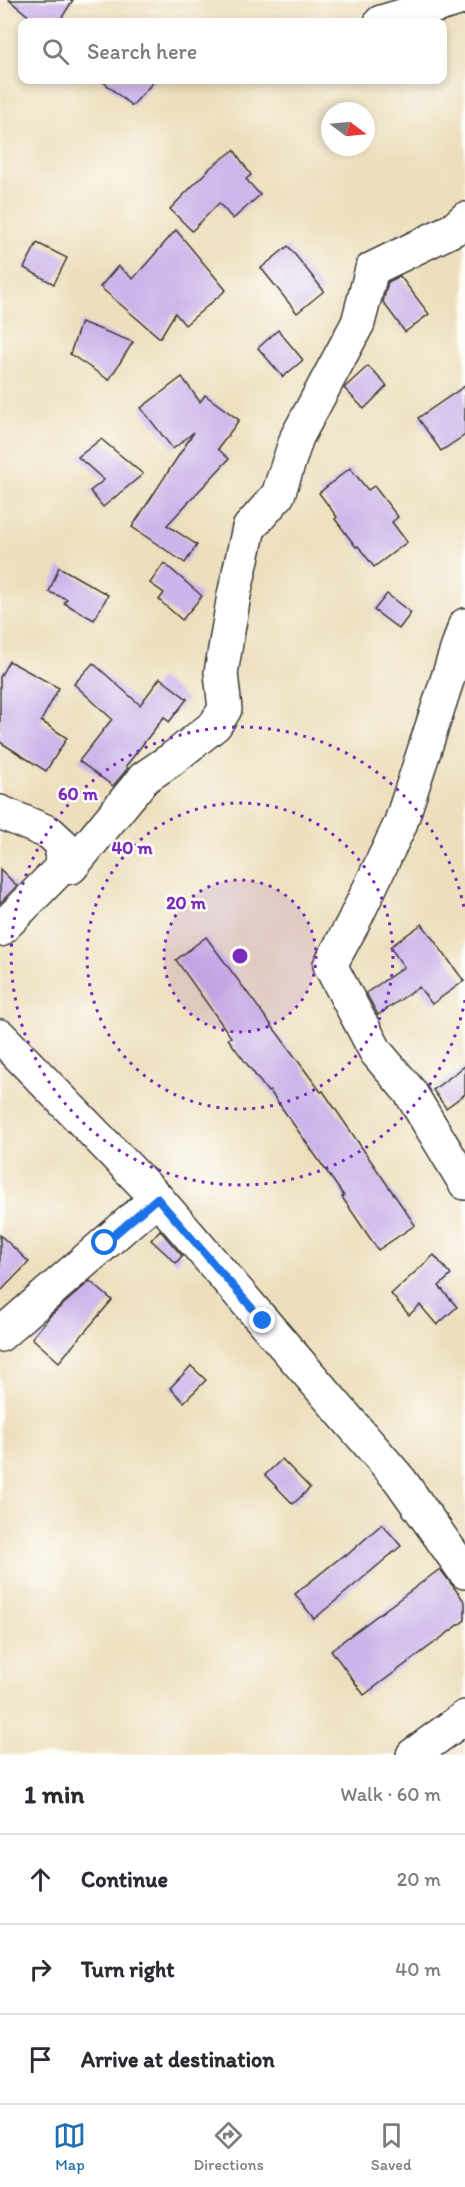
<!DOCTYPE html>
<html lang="en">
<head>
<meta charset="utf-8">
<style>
  body { margin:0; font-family:Itim,sans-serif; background:#f2f2f3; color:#2b2b33 }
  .compass { position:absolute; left:321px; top:102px; width:54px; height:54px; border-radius:50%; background:#fff; box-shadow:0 3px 9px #0003; rotate:106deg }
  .stop { position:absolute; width:18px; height:18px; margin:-14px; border:4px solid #1a73e8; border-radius:50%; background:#fff }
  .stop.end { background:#1a73e8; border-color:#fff; box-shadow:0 2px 6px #0008 }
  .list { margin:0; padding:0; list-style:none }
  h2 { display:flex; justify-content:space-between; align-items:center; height:78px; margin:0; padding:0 24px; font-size:26px }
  h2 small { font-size:20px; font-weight:400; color:#7c7c81 }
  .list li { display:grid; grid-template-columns:39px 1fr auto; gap:18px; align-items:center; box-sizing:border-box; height:90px; padding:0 24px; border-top:2px solid #e1e1e2 }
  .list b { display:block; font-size:22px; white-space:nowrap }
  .list em { font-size:20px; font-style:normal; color:#7c7c81 }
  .icon { flex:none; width:33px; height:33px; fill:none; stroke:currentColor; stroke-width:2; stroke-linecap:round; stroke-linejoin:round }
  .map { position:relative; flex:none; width:465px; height:1755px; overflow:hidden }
  .search { position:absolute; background:#fff; box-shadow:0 3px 9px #0003; left:18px; right:18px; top:18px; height:66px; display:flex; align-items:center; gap:15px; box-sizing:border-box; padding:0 21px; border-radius:12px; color:#7c7c81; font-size:22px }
  .sheet { height:348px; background:#fff }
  nav { display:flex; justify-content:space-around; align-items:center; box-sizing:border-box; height:84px; border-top:2px solid #e1e1e2; background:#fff; font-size:16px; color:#7c7c81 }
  nav a { display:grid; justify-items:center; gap:3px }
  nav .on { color:#1f6fb2 }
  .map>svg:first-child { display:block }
</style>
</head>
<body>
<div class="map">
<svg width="465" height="1755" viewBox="0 0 465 1755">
  <rect width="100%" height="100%" fill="#fdfcf7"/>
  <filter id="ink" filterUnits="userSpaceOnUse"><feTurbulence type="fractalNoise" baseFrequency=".0167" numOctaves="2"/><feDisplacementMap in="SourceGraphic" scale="12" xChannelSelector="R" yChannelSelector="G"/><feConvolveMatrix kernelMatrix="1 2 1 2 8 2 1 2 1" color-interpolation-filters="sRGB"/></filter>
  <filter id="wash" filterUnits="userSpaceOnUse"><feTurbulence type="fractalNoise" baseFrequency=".008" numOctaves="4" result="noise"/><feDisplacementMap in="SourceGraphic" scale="24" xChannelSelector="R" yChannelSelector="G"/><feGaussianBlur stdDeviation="1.35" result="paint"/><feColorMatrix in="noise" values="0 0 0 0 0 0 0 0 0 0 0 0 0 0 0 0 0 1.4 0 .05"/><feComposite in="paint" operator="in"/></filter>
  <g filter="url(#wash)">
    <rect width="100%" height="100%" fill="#eddfbd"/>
    <g id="blocks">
      <!-- building -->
      <g fill="#ccb5ea">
        <polygon points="9,0 73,0 59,22 36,22"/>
        <polygon points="101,80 155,80 132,106"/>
        <polygon points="234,150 251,175 246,179 260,195 233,219 219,203 192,231 170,209 211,167"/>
        <polygon points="176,230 226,290 185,325 175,313 160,338 100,287 118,266 133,279"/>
        <polygon points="37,243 67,258 54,284 24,268"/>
        <polygon points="288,246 324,291 297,313 261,268"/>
        <polygon points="400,276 429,314 405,332 383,302 388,282"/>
        <polygon points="81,322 133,342 109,380 70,354"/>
        <polygon points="278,330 303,360 283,377 258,348"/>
        <polygon points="368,366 387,386 364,409 344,388"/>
        <polygon points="182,377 200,402 205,395 239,420 218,449 229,459 167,525 197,545 185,563 132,527 194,432 173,449 141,408"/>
        <polygon points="465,386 465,435 441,451 418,418"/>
        <polygon points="101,439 143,474 103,507 90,491 104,480 78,457"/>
        <polygon points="350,468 368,490 374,486 398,517 392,522 407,542 374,567 358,546 356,547 335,519 337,517 319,493"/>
        <polygon points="164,563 202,596 182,620 159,600 164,593 150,583"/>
        <polygon points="59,567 108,595 94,620 64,603 67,599 49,592"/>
        <polygon points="387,594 411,613 399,629 374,610"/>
        <polygon points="9,661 59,688 41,721 67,738 46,771 0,742 0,677"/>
        <polygon points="93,663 140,705 160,678 187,699 169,722 164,717 126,766 128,768 113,786 79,761 112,719 74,684"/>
        <polygon points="0,869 17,886 0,903"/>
        <polygon points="422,924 464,981 432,1004 419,987 378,1015 366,993 404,967 390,947"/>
        <polygon points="206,937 321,1092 323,1091 415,1225 378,1250 342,1197 344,1196 270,1091 268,1092 228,1039 231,1037 176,960"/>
        <polygon points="465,1066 465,1094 446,1108 433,1090"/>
        <polygon points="160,1230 182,1256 176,1263 151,1240"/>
        <polygon points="0,1235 29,1262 0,1292"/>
        <polygon points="434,1255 451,1275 439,1286 457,1307 437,1325 420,1305 409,1315 391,1294"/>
        <polygon points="90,1281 112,1300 59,1362 32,1338 50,1316"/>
        <polygon points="191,1366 206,1380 184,1402 170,1388"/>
        <polygon points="282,1459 310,1488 293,1504 265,1475"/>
        <polygon points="382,1524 401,1546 314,1619 295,1594 345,1554 346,1556"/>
        <polygon points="440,1569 465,1602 465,1620 364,1695 331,1650"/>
      </g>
    </g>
  </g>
  <g filter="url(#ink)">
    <use href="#blocks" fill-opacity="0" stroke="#3b3934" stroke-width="1.5"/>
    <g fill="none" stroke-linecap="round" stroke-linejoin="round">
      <defs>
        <g id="minor">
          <polyline points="381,22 456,0"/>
          <polyline points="465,625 400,825 352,925 330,965 376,1052 410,1092 465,1183"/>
          <polyline points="0,812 50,833 63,845 61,868 0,930"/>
          <polyline points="61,868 71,867 144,778 172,759 215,725 225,709 221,673 234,595 249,528 278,495 297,437 358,323 372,269 454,229 465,219"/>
          <polyline points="0,1036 157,1198 400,1480 465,1572"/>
          <polyline points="0,1335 157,1198"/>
        </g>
        <polyline id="major" points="413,1755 465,1717"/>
      </defs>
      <!-- minor casing -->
      <use href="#minor" stroke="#3b3934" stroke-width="36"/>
      <!-- major casing -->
      <use href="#major" stroke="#3b3934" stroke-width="36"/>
      <!-- minor -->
      <use href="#minor" stroke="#fff" stroke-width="33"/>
      <!-- major -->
      <use href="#major" stroke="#fff" stroke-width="33"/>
    </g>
  </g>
  <g fill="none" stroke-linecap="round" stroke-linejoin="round" filter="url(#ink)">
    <!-- route -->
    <polyline stroke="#1a73e8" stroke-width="8" points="105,1243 157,1198 263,1321"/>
  </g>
  <!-- distance rings -->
  <circle cx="240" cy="956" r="76" fill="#7b2cbf" fill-opacity=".12"/>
  <g fill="none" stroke="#7b2cbf" stroke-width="3" stroke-dasharray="3 6">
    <circle cx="240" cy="956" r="76"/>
    <circle cx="240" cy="956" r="153"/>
    <path d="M465 1000A229 229 0 1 1 465 912"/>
  </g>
  <circle cx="240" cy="956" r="9" fill="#7b2cbf" stroke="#fdfcf7" stroke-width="3"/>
  <g font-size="18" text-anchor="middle" font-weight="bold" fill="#7b2cbf" stroke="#fdfcf7" stroke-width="5" stroke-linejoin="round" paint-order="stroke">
    <text x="78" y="800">60 m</text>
    <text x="132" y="854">40 m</text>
    <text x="186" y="909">20 m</text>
  </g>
</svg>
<svg class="compass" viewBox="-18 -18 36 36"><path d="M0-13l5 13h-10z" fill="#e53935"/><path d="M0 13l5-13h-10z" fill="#7c7c81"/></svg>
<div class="stop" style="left:105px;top:1243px"></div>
<div class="stop end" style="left:263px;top:1321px"></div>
<div class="search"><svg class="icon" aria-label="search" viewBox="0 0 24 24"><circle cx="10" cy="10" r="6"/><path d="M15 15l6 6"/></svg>Search here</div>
</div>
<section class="sheet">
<h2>1 min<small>Walk · 60 m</small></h2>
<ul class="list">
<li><svg class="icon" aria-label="ahead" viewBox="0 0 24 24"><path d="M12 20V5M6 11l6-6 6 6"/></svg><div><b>Continue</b></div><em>20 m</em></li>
<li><svg class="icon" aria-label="right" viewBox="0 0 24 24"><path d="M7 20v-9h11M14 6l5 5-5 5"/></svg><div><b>Turn right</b></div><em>40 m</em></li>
<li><svg class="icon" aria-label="arrive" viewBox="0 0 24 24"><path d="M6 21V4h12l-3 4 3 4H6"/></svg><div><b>Arrive at destination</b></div></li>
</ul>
</section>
<nav>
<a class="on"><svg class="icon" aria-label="map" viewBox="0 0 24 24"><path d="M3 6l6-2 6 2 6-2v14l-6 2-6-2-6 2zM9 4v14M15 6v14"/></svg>Map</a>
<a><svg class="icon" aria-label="directions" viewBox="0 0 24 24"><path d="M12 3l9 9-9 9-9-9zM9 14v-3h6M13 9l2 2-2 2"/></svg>Directions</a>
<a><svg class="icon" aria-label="saved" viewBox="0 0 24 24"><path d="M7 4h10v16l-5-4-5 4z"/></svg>Saved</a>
</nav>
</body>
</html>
